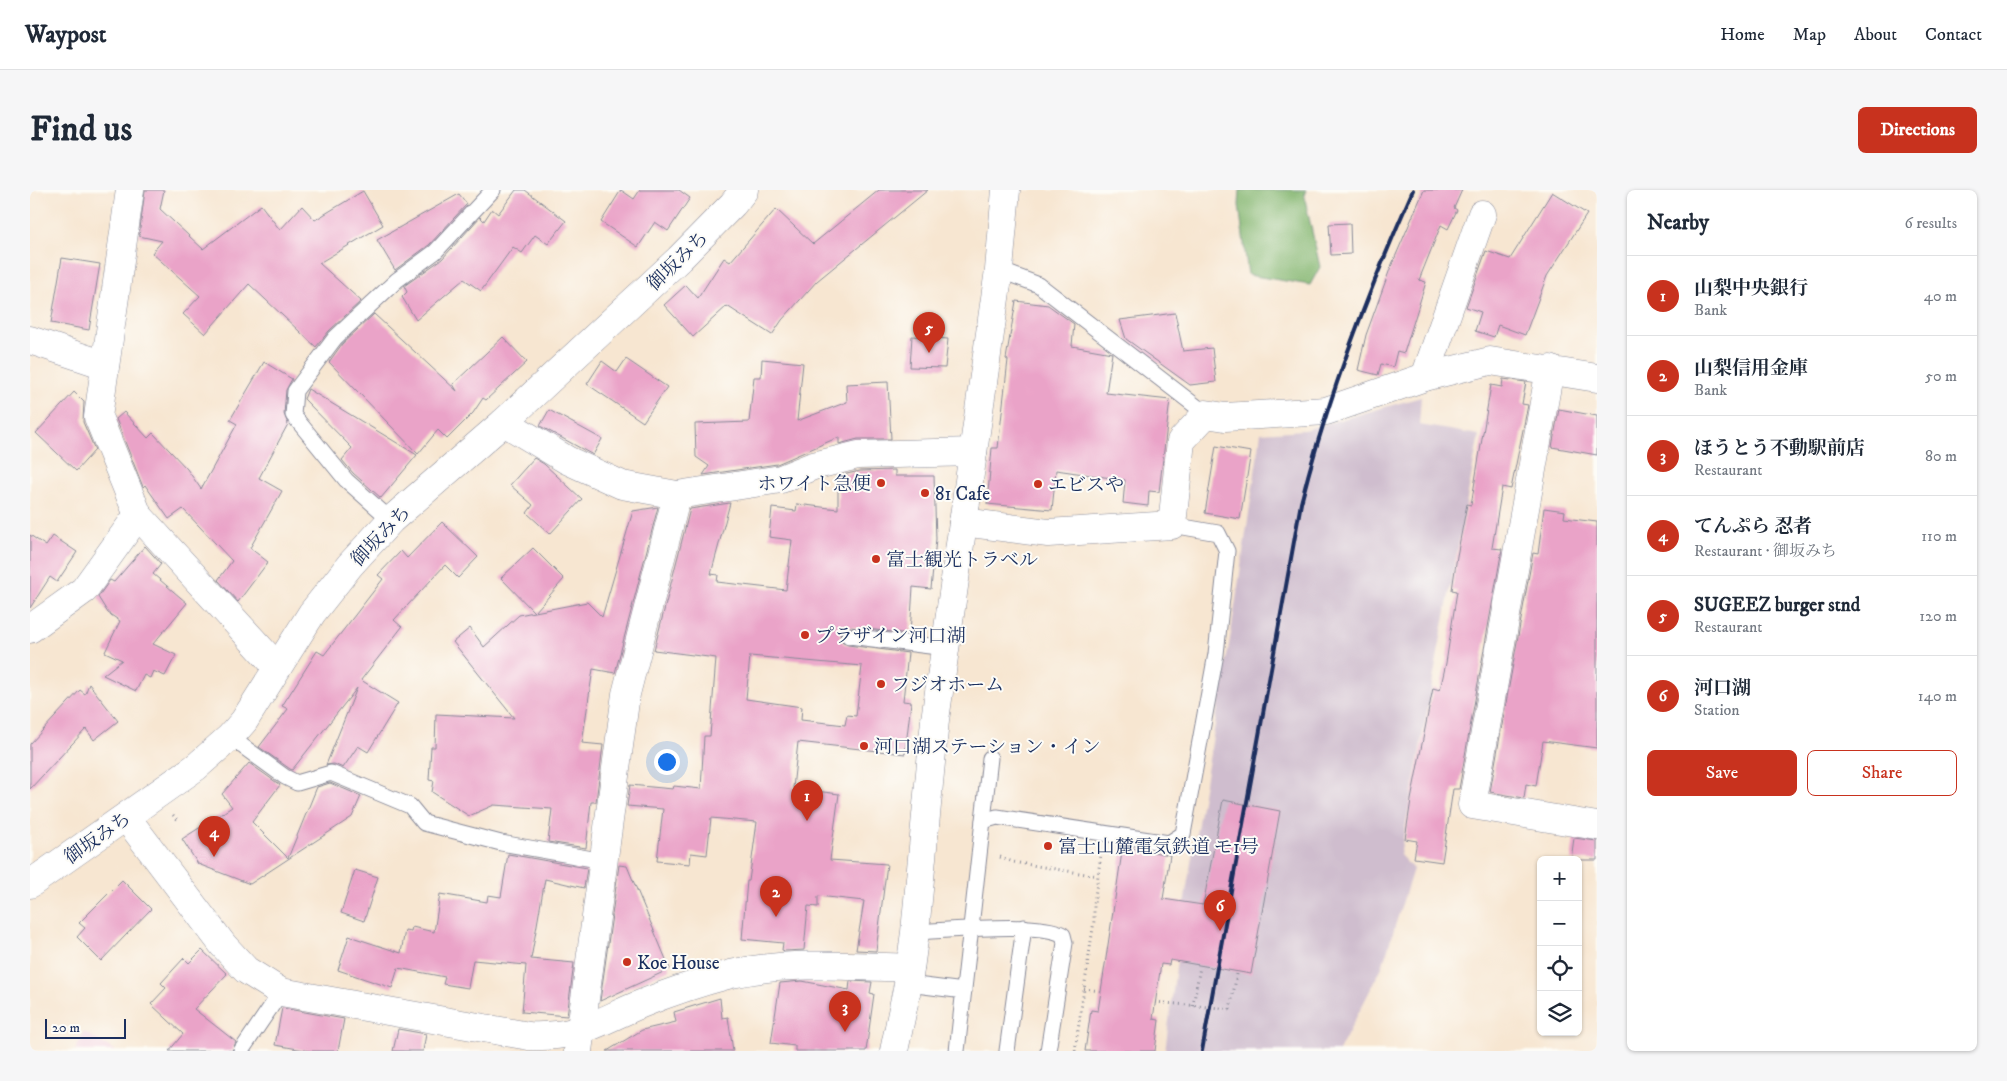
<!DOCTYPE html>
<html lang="en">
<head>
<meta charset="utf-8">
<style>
  body { margin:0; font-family:"IM FELL DW Pica","Noto Serif JP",serif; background:#f6f6f7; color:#1f2937 }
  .controls { position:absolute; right:15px; bottom:15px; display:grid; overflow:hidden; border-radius:8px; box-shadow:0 1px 4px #0004 }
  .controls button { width:45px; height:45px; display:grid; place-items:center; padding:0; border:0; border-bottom:1px solid #e0e1e3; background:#fff; color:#1f2937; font:25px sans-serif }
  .scale { position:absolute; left:15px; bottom:12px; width:81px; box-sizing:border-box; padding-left:5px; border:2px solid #1b2f5e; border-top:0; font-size:14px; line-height:18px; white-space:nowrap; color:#1b2f5e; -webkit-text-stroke:4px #fdfcf7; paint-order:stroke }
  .you { position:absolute; left:636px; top:571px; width:18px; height:18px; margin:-12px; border:4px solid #fff; border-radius:50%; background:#1a73e8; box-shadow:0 0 0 8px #1a73e833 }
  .badge { display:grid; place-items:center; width:32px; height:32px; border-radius:50%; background:#c8321e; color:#fff; font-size:16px; font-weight:700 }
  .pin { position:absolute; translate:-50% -41px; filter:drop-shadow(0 1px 2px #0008) }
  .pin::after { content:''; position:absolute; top:26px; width:18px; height:15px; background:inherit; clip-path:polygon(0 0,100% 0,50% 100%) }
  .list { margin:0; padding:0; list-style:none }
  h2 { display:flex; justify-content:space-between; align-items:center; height:65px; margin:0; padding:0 20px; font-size:21px }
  h2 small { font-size:16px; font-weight:400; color:#747a83 }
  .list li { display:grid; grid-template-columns:32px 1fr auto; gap:15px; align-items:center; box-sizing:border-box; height:80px; padding:0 20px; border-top:1px solid #e0e1e3 }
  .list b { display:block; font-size:19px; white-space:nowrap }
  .list p { margin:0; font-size:16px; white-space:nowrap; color:#747a83 }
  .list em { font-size:16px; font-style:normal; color:#747a83 }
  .actions { display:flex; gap:10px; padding:15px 20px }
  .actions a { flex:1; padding:11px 0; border:1px solid #c8321e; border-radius:8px; text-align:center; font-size:18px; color:#c8321e }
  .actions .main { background:#c8321e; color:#fff }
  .icon { flex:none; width:28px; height:28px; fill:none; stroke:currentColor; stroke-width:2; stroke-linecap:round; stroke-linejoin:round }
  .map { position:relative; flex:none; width:1567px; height:861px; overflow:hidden; border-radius:8px }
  header { display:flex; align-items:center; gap:30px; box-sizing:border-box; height:70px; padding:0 25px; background:#fff; border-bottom:1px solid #e0e1e3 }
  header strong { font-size:24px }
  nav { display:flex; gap:28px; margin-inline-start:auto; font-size:18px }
  .intro { display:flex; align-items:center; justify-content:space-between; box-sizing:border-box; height:120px; padding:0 30px }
  h1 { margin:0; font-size:35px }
  .button { padding:12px 22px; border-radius:8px; background:#c8321e; color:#fff; font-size:18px; font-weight:700 }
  main { display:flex; gap:30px; padding:0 30px }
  aside { flex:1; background:#fff; border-radius:8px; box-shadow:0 1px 4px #0004 }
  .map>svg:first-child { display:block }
</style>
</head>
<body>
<header>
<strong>Waypost</strong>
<nav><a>Home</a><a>Map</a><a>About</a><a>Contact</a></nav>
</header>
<div class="intro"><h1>Find us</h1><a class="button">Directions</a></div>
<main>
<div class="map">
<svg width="1567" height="861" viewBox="0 0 1567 861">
  <rect width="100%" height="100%" fill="#fdfcf7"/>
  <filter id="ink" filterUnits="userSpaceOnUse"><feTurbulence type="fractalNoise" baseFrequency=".02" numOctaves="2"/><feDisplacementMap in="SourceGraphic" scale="10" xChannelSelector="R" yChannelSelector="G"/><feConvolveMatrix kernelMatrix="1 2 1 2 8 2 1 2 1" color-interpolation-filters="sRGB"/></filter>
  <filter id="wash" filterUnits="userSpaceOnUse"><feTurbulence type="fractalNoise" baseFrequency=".0096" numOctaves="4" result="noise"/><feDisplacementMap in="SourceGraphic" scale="20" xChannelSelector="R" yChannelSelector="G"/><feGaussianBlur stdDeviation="1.12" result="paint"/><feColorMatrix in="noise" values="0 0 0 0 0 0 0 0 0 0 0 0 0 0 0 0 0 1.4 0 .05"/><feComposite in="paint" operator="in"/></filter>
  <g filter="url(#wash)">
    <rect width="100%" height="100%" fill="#f7e6d1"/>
    <!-- built -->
    <polygon fill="#f3cfde" points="54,842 86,861 45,861"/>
    <!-- industrial -->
    <polygon fill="#cfbdce" points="1391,207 1389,235 1449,245 1370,665 1383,679 1352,777 1309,861 1135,861 1156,702 1201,443 1231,243 1274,240"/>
    <!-- forest -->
    <polygon fill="#86b772" stroke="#507368" points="1210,0 1276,0 1274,5 1290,77 1280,95 1218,85 1209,15"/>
    <g id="blocks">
      <!-- building -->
      <g fill="#eaa3c8" fill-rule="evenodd">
        <polygon points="115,0 134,0 130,19 173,59 231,15 250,40 272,16 285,30 333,1 353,35 289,73 331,111 299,141 286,157 219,94 175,144 153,124 170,106 122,63 132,51 109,46"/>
        <polygon points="486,0 495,0 536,31 518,54 505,45 492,63 483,57 451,101 434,89 386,130 372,107 377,102 374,96 412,69 450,27 454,31 462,19 468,24"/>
        <polygon points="591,0 604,9 610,0 649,0 660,8 638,41 625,32 608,57 571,32"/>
        <polygon points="849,0 898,0 787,91 752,130 742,145 697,116 663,147 634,115 656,95 668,108 694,68 700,72 746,19 783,54"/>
        <polygon points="1394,0 1432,0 1424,18 1427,20 1418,39 1411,35 1389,90 1396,92 1374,163 1367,161 1363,177 1351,174 1348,185 1328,180 1336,145 1360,79"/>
        <polygon points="1522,2 1557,24 1517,86 1495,145 1468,135 1464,147 1445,141 1451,122 1436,117 1456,61 1480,69"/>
        <polygon points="429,4 437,14 399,55 365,80 347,50"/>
        <polygon points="1320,33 1321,64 1301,65 1299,34"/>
        <polygon points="32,68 70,74 59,140 21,133"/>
        <polygon points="986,111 1018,115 1044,134 1042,156 1082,163 1076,203 1140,210 1129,302 1119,301 1118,316 1093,313 1095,290 1026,280 1022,320 957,314 962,258 968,258 978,170 976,169"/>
        <polygon points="1145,123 1153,161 1182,158 1186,192 1160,195 1096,149 1090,130"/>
        <polygon points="344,124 427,201 423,194 473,147 497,172 456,210 453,208 443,223 417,249 408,240 388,264 299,172 312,154"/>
        <polygon points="882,146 918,149 915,178 880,177"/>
        <polygon points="596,169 637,197 613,232 557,194 572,171 587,182"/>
        <polygon points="732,169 773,173 767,231 817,212 816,194 858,192 861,249 828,249 809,254 809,247 747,274 673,285 679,276 666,267 665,234 719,232 724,187 731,187"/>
        <polygon points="234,172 262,189 256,200 254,224 258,234 229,288 252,301 220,358 238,372 208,412 188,390 202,371 153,319 139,329 115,295 113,297 86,229 94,222 118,248 123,243 157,279 171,299 207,234 200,230"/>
        <polygon points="1473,189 1496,192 1492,214 1498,215 1481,299 1472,297 1462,358 1472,359 1429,599 1423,599 1412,672 1384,668 1387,651 1375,649 1381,610 1403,498 1410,500 1416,473 1427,401 1422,400 1427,366 1437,314 1441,315 1461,195 1472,197"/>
        <polygon points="278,199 387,265 351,308 323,283 312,270 322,258 274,209"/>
        <polygon points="44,202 54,212 53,232 65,260 46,281 6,243"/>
        <polygon points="1529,219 1567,226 1567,265 1522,257"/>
        <polygon points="519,220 572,249 563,265 510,236"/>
        <polygon points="1186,256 1221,262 1210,329 1175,323"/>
        <polygon points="504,268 514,274 552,309 520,344 497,323 503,315 480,295"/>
        <path d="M865 280V286H904L906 349 901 399 883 397 880 444 820 437 812 440 810 445 813 453 818 455 878 463 873 511 881 512 875 564 768 552 763 598 809 604 800 670 857 674 846 761 826 760 834 711 788 706V717L778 716 774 760 755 761 752 760 753 753 712 749 717 691H719L727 632 681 628 677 665 661 663 660 674 627 671 633 619 597 616 600 595 643 599 644 596 671 599 674 546H680L686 468 624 460 660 319 700 313 681 384 688 385 687 392 756 400 762 350 739 347 742 318 766 321 767 314 808 319V286L830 281ZM720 466 832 476 826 526 817 525 815 535 771 530 772 517 716 509Z"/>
        <polygon points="628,317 585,483 563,479 552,553 573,555 566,612 561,612 556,658 518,652 522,619 464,615 439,626 402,602 404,591 399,590 401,557 405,557 406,524 484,528 423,452 440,438 454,457 489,425 504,422 471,388 503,358 534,389 505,422 557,412 572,427 603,321"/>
        <polygon points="1514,318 1535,321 1534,328 1567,332 1567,558 1513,551 1506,596 1496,594 1494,608 1460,602 1503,363 1508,364"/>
        <polygon points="412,332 448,367 428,388 415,375 364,430 372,437 331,490 368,513 338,562 328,556 313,578 304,574 296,575 327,498 262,580 260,579 229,557 258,519 252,516 287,461 294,465 353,389 348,385 371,361 377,368"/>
        <polygon points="0,345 16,356 23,346 47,362 27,392 20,387 0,418"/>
        <polygon points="115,356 131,374 123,384 157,413 123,454 146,465 135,486 123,481 120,488 114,485 106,501 73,485 92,470 75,462 90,431 78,423 68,407 80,390 84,392"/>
        <polygon points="59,494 88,531 64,550 56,539 0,599 0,554 50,500 55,504"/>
        <polygon points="219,573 250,595 222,632 258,668 287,597 300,593 331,606 322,627 220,694 168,674 152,649 202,617 192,604"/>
        <polygon points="1193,610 1250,621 1221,784 1140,770 1139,775 1131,774 1123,829 1129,830 1125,861 1055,861 1061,820 1068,821 1092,662 1094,662 1095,657 1140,665 1133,709 1173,715"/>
        <polygon points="1544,648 1567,651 1567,670 1541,670"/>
        <polygon points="478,664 557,678 554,698 515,689 501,769 544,773 537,826 492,822 496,775 443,770 438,798 413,794 415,787 368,778 362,798 308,780 319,746 371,763 375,740 381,741 382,737 404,742 410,704 457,712 458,705 471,707"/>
        <polygon points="589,675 597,676 640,779 570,811"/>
        <polygon points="325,680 348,687 334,731 311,723"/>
        <polygon points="92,690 121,719 71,771 47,747 55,738 49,733"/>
        <polygon points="172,760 197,784 164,819 206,852 202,861 139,861 153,844 121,814 136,798 131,793 154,768 159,773"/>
        <polygon points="772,791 819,800 820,791 842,792 840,803 844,804 836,861 765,861 765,856 741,853 750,793"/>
        <polygon points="690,808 692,828 698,827 703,861 577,861 612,840 646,832 644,822"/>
        <polygon points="252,818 314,829 308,861 280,861 245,855"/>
        <polygon points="368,839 396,844 393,861 363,861"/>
      </g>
    </g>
  </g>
  <g filter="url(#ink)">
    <use href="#blocks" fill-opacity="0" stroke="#898a98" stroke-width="1"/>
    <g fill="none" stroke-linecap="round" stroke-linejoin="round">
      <defs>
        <g id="service">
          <polyline points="969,80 1009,95 1176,224"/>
          <polyline points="361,330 316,290 263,225 265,201 305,148 367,90 405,62 463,0"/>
          <polyline points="819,446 916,458"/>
          <polyline points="200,547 255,587 267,593 301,583 380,616 394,633 471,653 574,671"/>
          <polyline points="953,631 967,627 1139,653 1153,644 1186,464 1197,361 1188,343 1142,335"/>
          <path d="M885 742C916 741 1010 731 1033 745L1035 753 1018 861"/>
          <polyline points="878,794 934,801"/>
          <polyline points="211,861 251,802"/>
          <polyline points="927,861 960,568"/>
          <polyline points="977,861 994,737"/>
        </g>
        <g id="minor">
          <polyline points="100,0 68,227 108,325 247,477"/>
          <polyline points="0,150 75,175"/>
          <polyline points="1520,179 1442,615 1567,636"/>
          <polyline points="1395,187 1452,24"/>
          <polyline points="474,232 537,270 592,295 647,305 596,504 548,861"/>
          <polyline points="647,305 751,289 783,276 828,265 943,262"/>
          <polyline points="933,332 1018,343 1142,335 1151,251 1176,224 1195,227 1296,221 1395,187 1460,171 1567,188"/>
          <polyline points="0,439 54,400 108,325"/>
        </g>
        <g id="tertiary">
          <path d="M96 627 193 755 216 780 251 802 499 846C550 848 567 832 611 814 640 802 671 792 701 784 759 771 821 776 880 778"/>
          <polyline points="864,861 878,794 885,742 905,530 969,80 976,0"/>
        </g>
        <polyline id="trunk" points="0,694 166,577 200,547 214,531 282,423 320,375 361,330 474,232 649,69 703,14 714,0"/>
      </defs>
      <!-- service casing -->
      <use href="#service" stroke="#898a98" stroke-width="17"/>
      <!-- minor casing -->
      <use href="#minor" stroke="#898a98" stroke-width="29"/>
      <!-- tertiary casing -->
      <use href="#tertiary" stroke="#898a98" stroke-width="29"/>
      <!-- trunk casing -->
      <use href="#trunk" stroke="#898a98" stroke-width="29"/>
      <!-- path -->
      <g stroke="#898a98" stroke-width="3" stroke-dasharray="1 4" stroke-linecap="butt">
        <polyline points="143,625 148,630"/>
        <polyline points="970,667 983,672 1068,686"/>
        <polyline points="1054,799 1071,801"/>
        <polyline points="1125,812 1200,819 1207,784"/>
        <polyline points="1163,816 1170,777"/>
        <polyline points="1045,861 1064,731 1064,714 1071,664"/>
      </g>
      <!-- service -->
      <use href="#service" stroke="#fff" stroke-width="15"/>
      <!-- minor -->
      <use href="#minor" stroke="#fff" stroke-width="28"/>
      <!-- tertiary -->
      <use href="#tertiary" stroke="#fff" stroke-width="28"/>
      <!-- trunk -->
      <use href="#trunk" stroke="#fff" stroke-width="28"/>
      <!-- rail -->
      <path stroke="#1b2f5e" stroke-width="4" d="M1172 861 1271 313C1298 205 1338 102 1383 0"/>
    </g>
  </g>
  <!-- markers -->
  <g fill="#c8321e" stroke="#fdfcf7" stroke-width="2">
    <circle cx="851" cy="293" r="5"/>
    <circle cx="1008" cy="294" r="5"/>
    <circle cx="895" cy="303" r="5"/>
    <circle cx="846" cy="369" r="5"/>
    <circle cx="775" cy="445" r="5"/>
    <circle cx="851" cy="494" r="5"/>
    <circle cx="834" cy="556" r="5"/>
    <circle cx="1018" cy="656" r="5"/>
    <circle cx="597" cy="772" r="5"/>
  </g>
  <g text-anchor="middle" stroke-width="4" stroke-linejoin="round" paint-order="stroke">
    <!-- street labels -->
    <g font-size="19" fill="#1b2f5e" stroke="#fdfcf7">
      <text transform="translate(647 70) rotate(-44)" y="7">御坂みち</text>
      <text transform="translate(350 345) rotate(-46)" y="7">御坂みち</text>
      <text transform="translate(67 647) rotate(-35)" y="7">御坂みち</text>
    </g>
    <!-- poi labels -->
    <g font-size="19" fill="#1b2f5e" stroke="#fdfcf7" text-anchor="start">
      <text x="841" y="300" text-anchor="end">ホワイト急便</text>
      <text x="1018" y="301">エビスや</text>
      <text x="905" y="310">81 Cafe</text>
      <text x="856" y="376">富士観光トラベル</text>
      <text x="785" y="452">プラザイン河口湖</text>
      <text x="861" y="501">フジオホーム</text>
      <text x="844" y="563">河口湖ステーション・イン</text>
      <text x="1028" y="663">富士山麓電気鉄道 モ1号</text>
      <text x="607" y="779">Koe House</text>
    </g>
  </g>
</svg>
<div class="controls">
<button>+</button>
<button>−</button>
<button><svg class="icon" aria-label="locate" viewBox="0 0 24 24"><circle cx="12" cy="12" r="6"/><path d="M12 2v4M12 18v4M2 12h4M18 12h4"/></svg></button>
<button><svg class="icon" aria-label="layers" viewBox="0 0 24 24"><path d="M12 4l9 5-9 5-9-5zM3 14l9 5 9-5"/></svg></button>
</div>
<div class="scale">20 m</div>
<div class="you"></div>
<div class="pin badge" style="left:777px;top:631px">1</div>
<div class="pin badge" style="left:746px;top:727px">2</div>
<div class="pin badge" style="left:815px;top:842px">3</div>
<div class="pin badge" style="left:184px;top:667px">4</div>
<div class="pin badge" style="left:899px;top:163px">5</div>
<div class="pin badge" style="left:1190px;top:741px">6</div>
</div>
<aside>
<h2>Nearby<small>6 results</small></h2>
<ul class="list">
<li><span class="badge">1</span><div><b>山梨中央銀行</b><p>Bank</p></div><em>40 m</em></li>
<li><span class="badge">2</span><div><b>山梨信用金庫</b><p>Bank</p></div><em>50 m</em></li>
<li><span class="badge">3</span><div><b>ほうとう不動駅前店</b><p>Restaurant</p></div><em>80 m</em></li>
<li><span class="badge">4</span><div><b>てんぷら 忍者</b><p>Restaurant · 御坂みち</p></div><em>110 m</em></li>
<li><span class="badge">5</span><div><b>SUGEEZ burger stnd</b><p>Restaurant</p></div><em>120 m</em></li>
<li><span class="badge">6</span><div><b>河口湖</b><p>Station</p></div><em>140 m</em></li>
</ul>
<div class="actions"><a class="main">Save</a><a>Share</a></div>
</aside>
</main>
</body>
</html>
